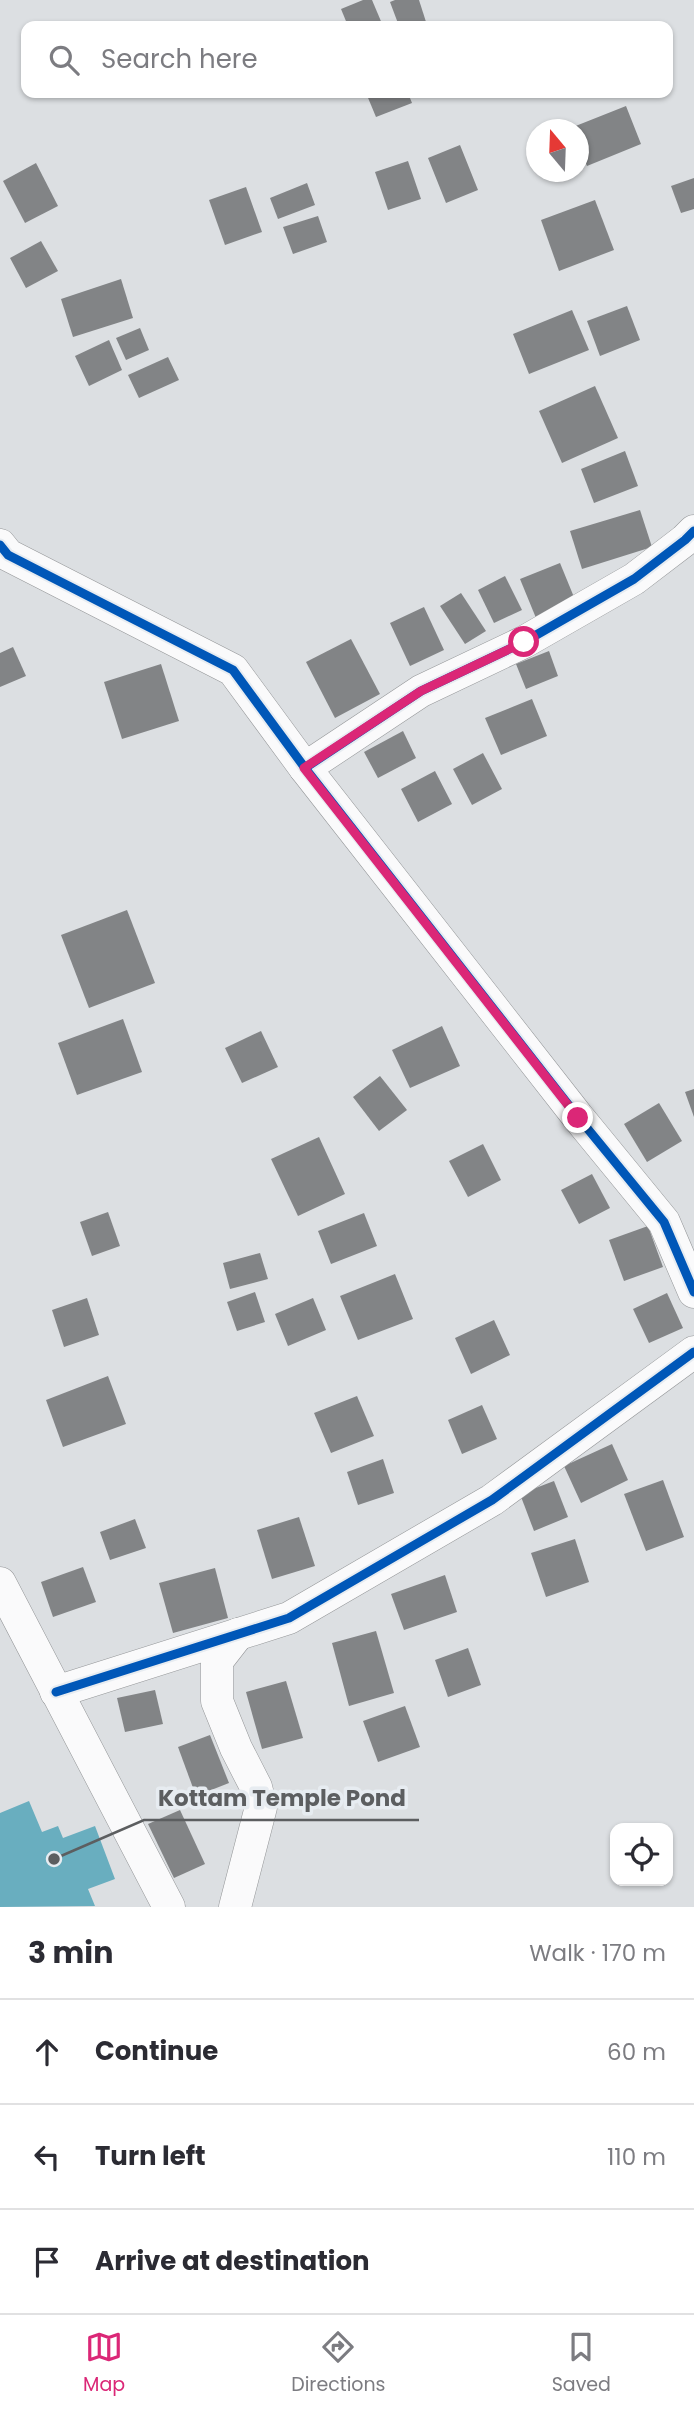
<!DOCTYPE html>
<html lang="en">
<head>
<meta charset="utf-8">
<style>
  body { margin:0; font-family:Poppins,sans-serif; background:#f2f2f3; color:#2b2b33 }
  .controls { position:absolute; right:21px; bottom:21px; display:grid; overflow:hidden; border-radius:14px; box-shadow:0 2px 5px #0004 }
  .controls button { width:63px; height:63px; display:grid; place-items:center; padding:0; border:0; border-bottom:2px solid #e1e1e2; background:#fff; color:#2b2b33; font:35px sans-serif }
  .compass { position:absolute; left:526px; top:119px; width:63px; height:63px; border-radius:50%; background:#fff; box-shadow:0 2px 5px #0004; rotate:341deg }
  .stop { position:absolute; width:21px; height:21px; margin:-16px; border:5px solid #db2777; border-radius:50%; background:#fff }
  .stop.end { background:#db2777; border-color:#fff; box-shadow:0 2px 7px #0008 }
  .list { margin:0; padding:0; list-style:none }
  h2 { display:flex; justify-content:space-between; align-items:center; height:91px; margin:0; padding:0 28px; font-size:30px }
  h2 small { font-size:23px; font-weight:400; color:#7c7c81 }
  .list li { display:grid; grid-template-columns:46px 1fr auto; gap:21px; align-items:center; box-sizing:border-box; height:105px; padding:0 28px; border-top:2px solid #e1e1e2 }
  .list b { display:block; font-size:26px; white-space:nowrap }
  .list em { font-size:23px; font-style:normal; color:#7c7c81 }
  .icon { flex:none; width:38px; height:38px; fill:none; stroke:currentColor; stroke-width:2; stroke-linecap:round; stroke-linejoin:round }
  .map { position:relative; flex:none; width:694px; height:1907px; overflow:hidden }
  .search { position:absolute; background:#fff; box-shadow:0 2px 5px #0004; left:21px; right:21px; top:21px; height:77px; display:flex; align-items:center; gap:18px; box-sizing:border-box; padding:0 24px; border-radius:14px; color:#7c7c81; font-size:26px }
  .sheet { height:406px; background:#fff }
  nav { display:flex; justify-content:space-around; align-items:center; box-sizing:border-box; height:98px; border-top:2px solid #e1e1e2; background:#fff; font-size:19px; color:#7c7c81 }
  nav a { display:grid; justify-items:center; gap:4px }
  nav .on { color:#db2777 }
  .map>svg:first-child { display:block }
</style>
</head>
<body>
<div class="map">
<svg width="694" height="1907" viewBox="0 0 694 1907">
  <rect width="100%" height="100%" fill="#dcdfe2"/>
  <!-- water -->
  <polygon fill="#69aebf" points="29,1801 42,1832 58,1826 63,1838 95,1826 115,1879 88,1889 95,1906 0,1907 0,1813"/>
  <!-- building -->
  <g fill="#828486">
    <polygon points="363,0 372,0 383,26 348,26 341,9"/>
    <polygon points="395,0 419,0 427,25 399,26 390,2"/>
    <polygon points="366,93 408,93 412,103 376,117"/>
    <polygon points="626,106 641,144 587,166 578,145 578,130 568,129"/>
    <polygon points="460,145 478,190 446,203 428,158"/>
    <polygon points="408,161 421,199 388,210 375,172"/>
    <polygon points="36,163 58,206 25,223 3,181"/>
    <polygon points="694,178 694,209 681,213 671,186"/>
    <polygon points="307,183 315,205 278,219 270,198"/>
    <polygon points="246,187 262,232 225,245 209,200"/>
    <polygon points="595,200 614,250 559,271 541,220"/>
    <polygon points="318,216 327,242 293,254 283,227"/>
    <polygon points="41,241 58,271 26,288 10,258"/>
    <polygon points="121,279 133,318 73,337 61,299"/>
    <polygon points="627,306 640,340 600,356 587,321"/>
    <polygon points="572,310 589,350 529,374 513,334"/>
    <polygon points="140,328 149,350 126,360 116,338"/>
    <polygon points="109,340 122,370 89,386 75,356"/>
    <polygon points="168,357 179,380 139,398 128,375"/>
    <polygon points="595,386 618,438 562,463 539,411"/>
    <polygon points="625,451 638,486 594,503 581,469"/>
    <polygon points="640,510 652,547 582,569 570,531"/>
    <polygon points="560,563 576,602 536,618 520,579"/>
    <polygon points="505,576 522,610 494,623 478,590"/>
    <polygon points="461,593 486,631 465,644 440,606"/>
    <polygon points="424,607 444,650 410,666 390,623"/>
    <polygon points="351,639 380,694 335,718 306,662"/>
    <polygon points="13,647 26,676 0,687 0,653"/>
    <polygon points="549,651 558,676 526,689 516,664"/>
    <polygon points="161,664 179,721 122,739 104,682"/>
    <polygon points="532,699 547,736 501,755 485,718"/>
    <polygon points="403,731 416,758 378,778 364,752"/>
    <polygon points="483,753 502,789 472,805 453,769"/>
    <polygon points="435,771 452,804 418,822 401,789"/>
    <polygon points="127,910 155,983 89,1008 61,935"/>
    <polygon points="123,1019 142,1072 77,1095 58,1043"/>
    <polygon points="442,1026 460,1066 410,1088 392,1050"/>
    <polygon points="261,1031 278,1067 242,1083 225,1048"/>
    <polygon points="380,1076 407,1110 379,1131 353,1097"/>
    <polygon points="694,1089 694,1117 685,1092"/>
    <polygon points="659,1103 682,1141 647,1162 624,1124"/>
    <polygon points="319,1137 345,1194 298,1216 271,1159"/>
    <polygon points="483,1144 501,1180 468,1197 449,1161"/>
    <polygon points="592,1174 610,1208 579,1224 561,1190"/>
    <polygon points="108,1212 120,1246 92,1256 80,1222"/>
    <polygon points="364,1213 377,1246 331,1264 318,1231"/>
    <polygon points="648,1226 663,1267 624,1281 609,1240"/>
    <polygon points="260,1253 268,1279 230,1289 223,1263"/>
    <polygon points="395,1274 413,1319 358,1340 340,1296"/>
    <polygon points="255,1292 265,1322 237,1331 227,1302"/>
    <polygon points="667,1293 683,1328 649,1343 633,1309"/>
    <polygon points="87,1298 99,1335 64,1347 52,1310"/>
    <polygon points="313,1298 326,1330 288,1346 275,1314"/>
    <polygon points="494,1320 510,1355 471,1374 455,1338"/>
    <polygon points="108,1376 126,1424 63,1447 46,1400"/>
    <polygon points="357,1396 374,1436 331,1453 314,1413"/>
    <polygon points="482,1405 497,1439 462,1454 448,1420"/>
    <polygon points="612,1444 628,1480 581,1503 564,1466"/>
    <polygon points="383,1459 394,1493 358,1505 347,1472"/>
    <polygon points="663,1480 684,1537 646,1551 624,1494"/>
    <polygon points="554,1481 568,1517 534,1531 520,1494"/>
    <polygon points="299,1517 315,1566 272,1579 257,1530"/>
    <polygon points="135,1519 146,1548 110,1560 100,1532"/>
    <polygon points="575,1539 589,1582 546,1597 531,1553"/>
    <polygon points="83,1567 96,1602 53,1617 41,1582"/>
    <polygon points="215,1568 228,1618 173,1633 159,1583"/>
    <polygon points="445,1575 457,1612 404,1630 391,1594"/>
    <polygon points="376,1631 394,1693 349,1706 332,1643"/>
    <polygon points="468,1648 481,1685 448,1697 435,1660"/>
    <polygon points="286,1681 303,1738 262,1749 246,1692"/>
    <polygon points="155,1690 163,1724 125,1732 117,1698"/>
    <polygon points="405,1706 420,1747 378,1762 363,1721"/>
    <polygon points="210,1735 229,1783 196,1796 178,1747"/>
    <polygon points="180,1810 205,1864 174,1878 148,1824"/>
  </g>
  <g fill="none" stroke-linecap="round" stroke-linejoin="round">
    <defs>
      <g id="minor">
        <polyline points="0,545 8,555 233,670 305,768 578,1117 664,1222 694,1292"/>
        <polyline points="305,768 421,691 524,642 634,579 685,540 694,531"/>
        <polyline points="0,1583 169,1907"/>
        <polyline points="56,1692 289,1618 492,1500 694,1352"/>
        <polyline points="235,1907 261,1807 256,1787 236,1748 217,1701 217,1661 238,1634"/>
      </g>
    </defs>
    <!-- minor casing -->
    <use href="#minor" stroke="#949698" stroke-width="33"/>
    <!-- minor -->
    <use href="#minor" stroke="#fafafb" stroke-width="32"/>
    <defs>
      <g id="cycleway">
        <polyline points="0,545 8,555 233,670 305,768 578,1117 664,1222 694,1292"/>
        <polyline points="305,768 421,691 524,642 634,579 685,540 694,531"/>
        <polyline points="56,1692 289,1618 492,1500 694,1352"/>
      </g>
    </defs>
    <!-- cycleway casing -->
    <use href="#cycleway" stroke="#e7ecf1" stroke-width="13"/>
    <!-- cycleway -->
    <use href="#cycleway" stroke="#0057b8" stroke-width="9"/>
  </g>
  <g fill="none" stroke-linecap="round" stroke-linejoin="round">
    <!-- route -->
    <polyline stroke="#db2777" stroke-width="9" points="524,642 421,691 304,768 578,1118"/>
  </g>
  <!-- callouts -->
  <path fill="none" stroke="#5c5e60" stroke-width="2.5" d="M54 1859L144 1820H419"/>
  <circle fill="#5c5e60" stroke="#e7ecf1" stroke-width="2.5" cx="54" cy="1859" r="7"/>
  <g font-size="23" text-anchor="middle" font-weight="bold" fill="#5c5e60" stroke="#e7ecf1" stroke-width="7" stroke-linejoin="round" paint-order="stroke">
    <text x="282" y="1806">Kottam Temple Pond</text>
  </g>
</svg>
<div class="controls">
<button><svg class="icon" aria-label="locate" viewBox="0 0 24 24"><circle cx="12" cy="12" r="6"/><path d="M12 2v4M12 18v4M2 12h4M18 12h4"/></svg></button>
</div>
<svg class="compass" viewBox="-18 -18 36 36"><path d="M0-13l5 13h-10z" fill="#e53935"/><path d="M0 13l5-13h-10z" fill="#7c7c81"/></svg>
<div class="stop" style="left:524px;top:642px"></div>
<div class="stop end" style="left:578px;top:1118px"></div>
<div class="search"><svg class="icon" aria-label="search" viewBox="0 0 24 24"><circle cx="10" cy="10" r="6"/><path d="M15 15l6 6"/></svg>Search here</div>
</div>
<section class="sheet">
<h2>3 min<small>Walk · 170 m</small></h2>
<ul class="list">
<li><svg class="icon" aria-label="ahead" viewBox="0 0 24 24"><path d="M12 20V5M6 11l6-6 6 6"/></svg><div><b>Continue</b></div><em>60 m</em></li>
<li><svg class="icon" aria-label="left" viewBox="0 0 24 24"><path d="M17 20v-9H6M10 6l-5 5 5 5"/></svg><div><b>Turn left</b></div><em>110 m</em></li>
<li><svg class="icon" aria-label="arrive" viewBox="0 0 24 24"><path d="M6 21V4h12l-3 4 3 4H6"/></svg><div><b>Arrive at destination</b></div></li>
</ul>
</section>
<nav>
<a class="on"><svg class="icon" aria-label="map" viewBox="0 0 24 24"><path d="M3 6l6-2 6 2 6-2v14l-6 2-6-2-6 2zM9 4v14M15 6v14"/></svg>Map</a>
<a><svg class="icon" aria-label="directions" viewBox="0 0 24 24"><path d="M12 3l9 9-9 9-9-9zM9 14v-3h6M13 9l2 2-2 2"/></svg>Directions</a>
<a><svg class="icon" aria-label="saved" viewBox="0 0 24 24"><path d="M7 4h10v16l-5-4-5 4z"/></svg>Saved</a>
</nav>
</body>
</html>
